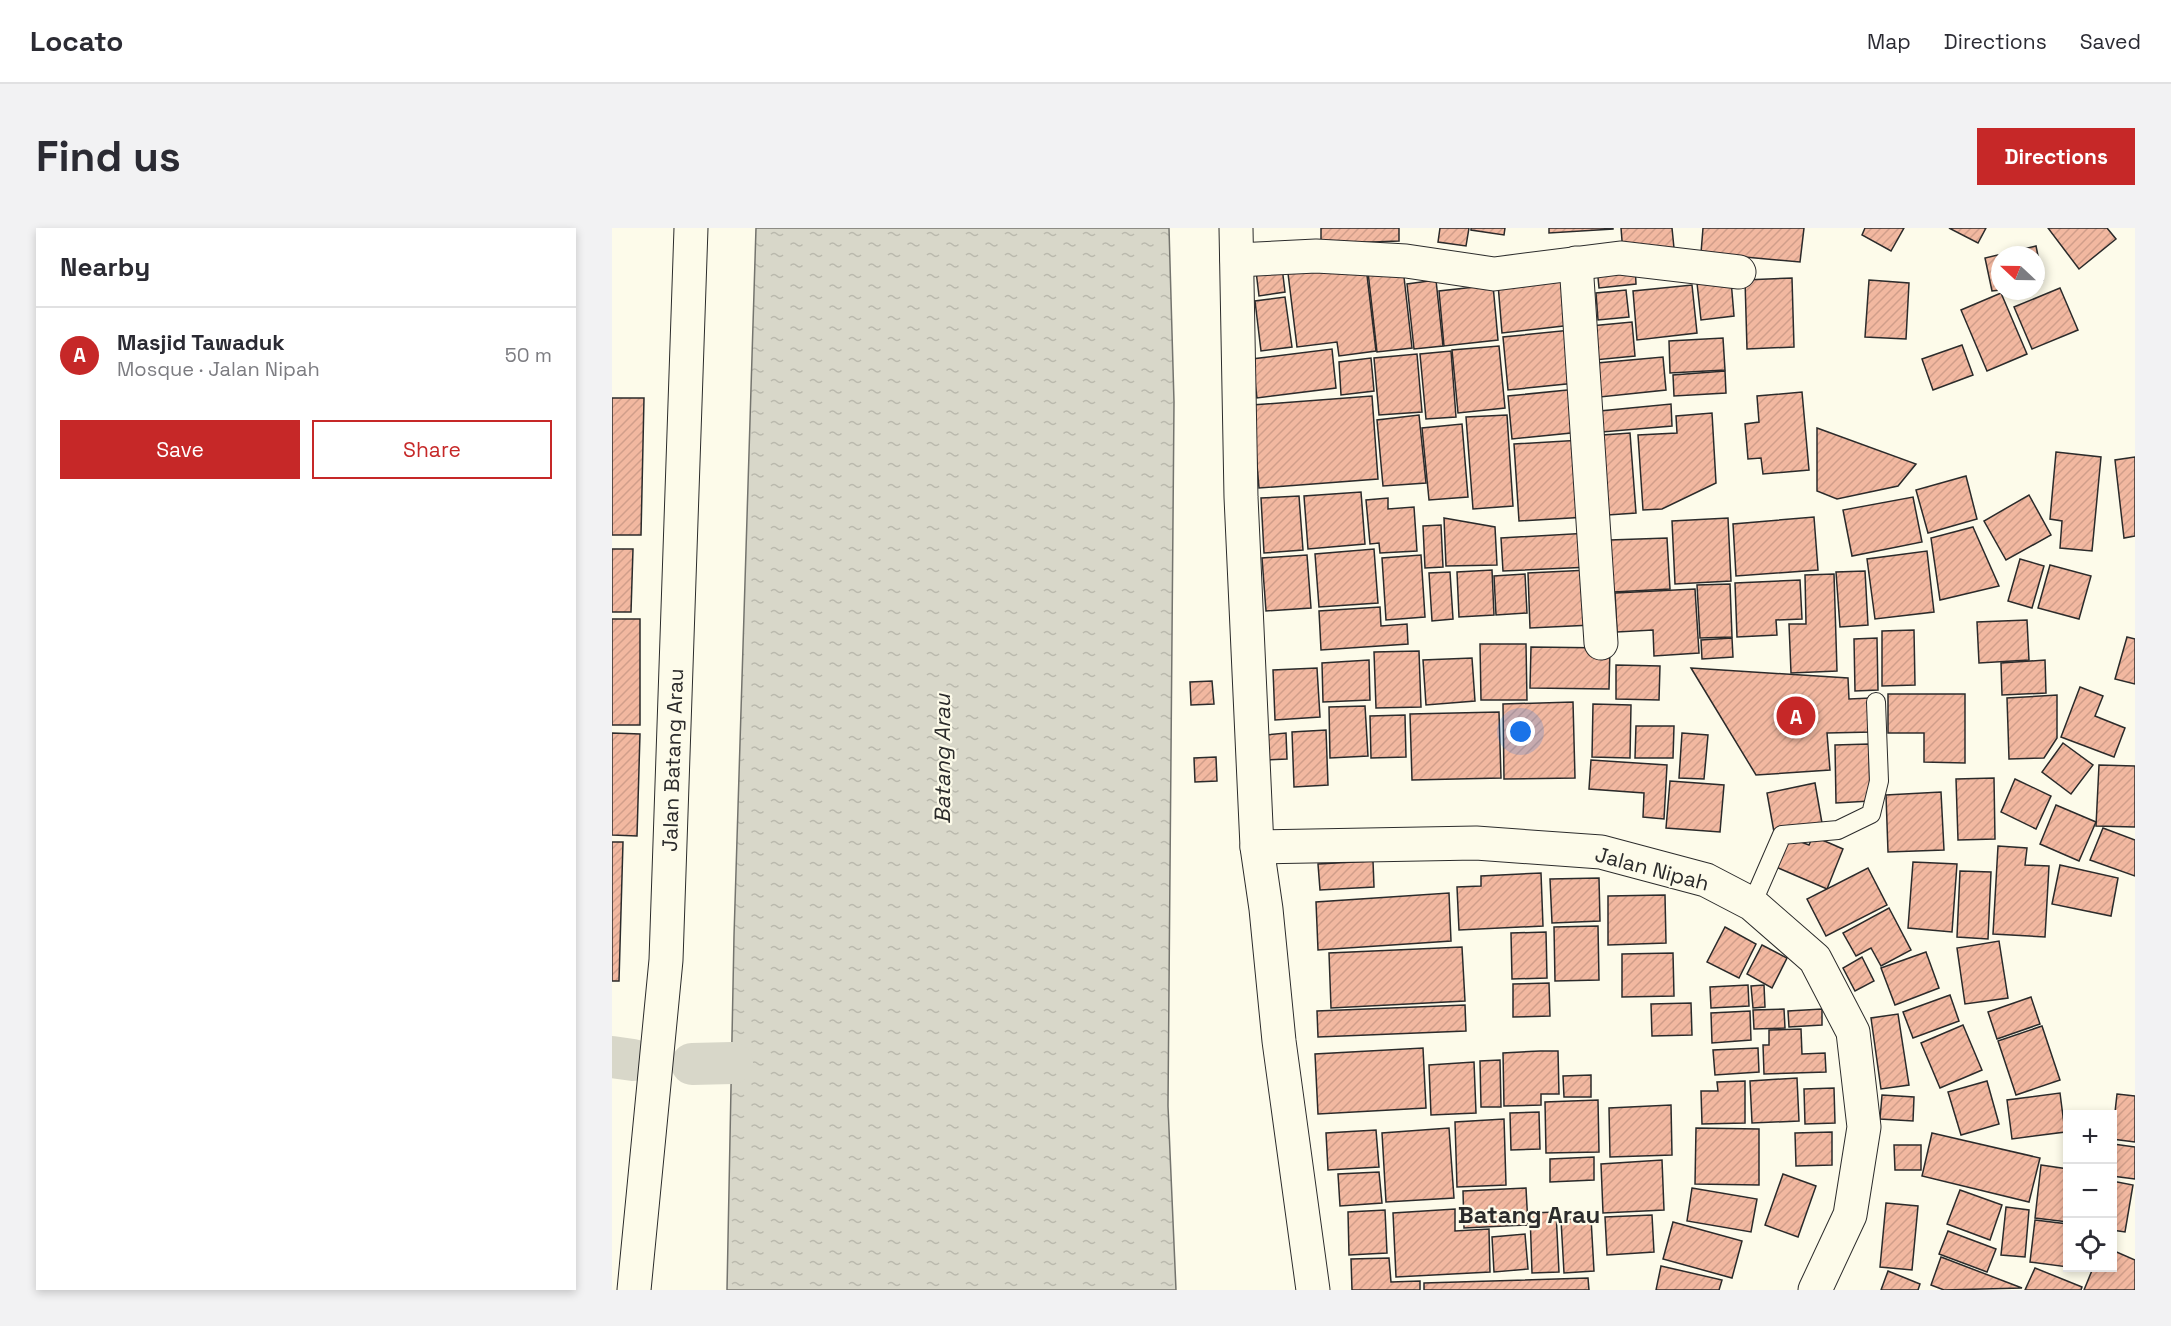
<!DOCTYPE html>
<html lang="en">
<head>
<meta charset="utf-8">
<style>
  body { margin:0; font-family:"Space Grotesk",sans-serif; background:#f2f2f3; color:#2b2b33 }
  .controls { position:absolute; right:18px; bottom:18px; display:grid; overflow:hidden; border-radius:0px; box-shadow:0 3px 9px #0003 }
  .controls button { width:54px; height:54px; display:grid; place-items:center; padding:0; border:0; border-bottom:2px solid #e1e1e2; background:#fff; color:#2b2b33; font:30px sans-serif }
  .compass { position:absolute; left:1379px; top:18px; width:54px; height:54px; border-radius:50%; background:#fff; box-shadow:0 3px 9px #0003; rotate:292deg }
  .you { position:absolute; left:909px; top:504px; width:21px; height:21px; margin:-15px; border:4px solid #fff; border-radius:50%; background:#1a73e8; box-shadow:0 0 0 9px #1a73e833 }
  .badge { display:grid; place-items:center; width:39px; height:39px; border-radius:50%; background:#c62828; color:#fff; font-size:20px; font-weight:700 }
  .pin { position:absolute; translate:-50% -50%; border:3px solid #fff; box-shadow:0 2px 6px #0006 }
  .list { margin:0; padding:0; list-style:none }
  h2 { display:flex; justify-content:space-between; align-items:center; height:78px; margin:0; padding:0 24px; font-size:26px }
  h2 small { font-size:20px; font-weight:400; color:#7c7c81 }
  .list li { display:grid; grid-template-columns:39px 1fr auto; gap:18px; align-items:center; box-sizing:border-box; height:96px; padding:0 24px; border-top:2px solid #e1e1e2 }
  .list b { display:block; font-size:22px; white-space:nowrap }
  .list p { margin:0; font-size:20px; white-space:nowrap; color:#7c7c81 }
  .list em { font-size:20px; font-style:normal; color:#7c7c81 }
  .actions { display:flex; gap:12px; padding:18px 24px }
  .actions a { flex:1; padding:14px 0; border:2px solid #c62828; border-radius:0px; text-align:center; font-size:21px; color:#c62828 }
  .actions .main { background:#c62828; color:#fff }
  .icon { flex:none; width:33px; height:33px; fill:none; stroke:currentColor; stroke-width:2; stroke-linecap:round; stroke-linejoin:round }
  .map { position:relative; flex:none; width:1523px; height:1062px; overflow:hidden; border-radius:0px }
  header { display:flex; align-items:center; gap:36px; box-sizing:border-box; height:84px; padding:0 30px; background:#fff; border-bottom:2px solid #e1e1e2 }
  header strong { font-size:28px }
  nav { display:flex; gap:33px; margin-inline-start:auto; font-size:21px }
  .intro { display:flex; align-items:center; justify-content:space-between; box-sizing:border-box; height:144px; padding:0 36px }
  h1 { margin:0; font-size:42px }
  .button { padding:15px 27px; border-radius:0px; background:#c62828; color:#fff; font-size:21px; font-weight:700 }
  main { display:flex; gap:36px; padding:0 36px }
  aside { flex:1; background:#fff; border-radius:0px; box-shadow:0 3px 9px #0003 }
  .map>svg:first-child { display:block }
</style>
</head>
<body>
<header>
<strong>Locato</strong>
<nav><a>Map</a><a>Directions</a><a>Saved</a></nav>
</header>
<div class="intro"><h1>Find us</h1><a class="button">Directions</a></div>
<main>
<aside>
<h2>Nearby<small></small></h2>
<ul class="list">
<li><span class="badge">A</span><div><b>Masjid Tawaduk</b><p>Mosque · Jalan Nipah</p></div><em>50 m</em></li>
</ul>
<div class="actions"><a class="main">Save</a><a>Share</a></div>
</aside>
<div class="map">
<svg width="1523" height="1062" viewBox="0 0 1523 1062">
  <defs>
    <pattern id="water-ripples" width="26" height="14" patternUnits="userSpaceOnUse" patternTransform="scale(1.5)"><rect width="26" height="14" fill="#d8d7c9"/><path d="M2 4q2-2 4 0t4 0M15 11q2-2 4 0t4 0" fill="none" stroke="#bab9ad"/></pattern>
    <pattern id="building-hatch" width="6" height="6" patternUnits="userSpaceOnUse" patternTransform="scale(1.5)"><rect width="6" height="6" fill="#f2b8a0"/><path d="M-1 1l2-2M0 6l6-6M5 7l2-2" fill="none" stroke="#d09e8a"/></pattern>
  </defs>
  <rect width="100%" height="100%" fill="#fdfbea"/>
  <!-- water -->
  <polygon fill="url(#water-ripples)" stroke="#74746e" stroke-width="1.5" points="144,0 557,0 562,174 556,878 564,1062 115,1062 122,708"/>
  <g fill="none" stroke-linecap="round" stroke-linejoin="round">
    <!-- canal -->
    <g stroke="#d8d7c9" stroke-width="42">
      <polyline points="0,829 21,832"/>
      <polyline points="80,836 120,835"/>
    </g>
  </g>
  <!-- building -->
  <g fill="url(#building-hatch)" stroke="#2b2b2b" stroke-width="1.5">
    <polygon points="709,0 787,0 787,13 709,16"/>
    <polygon points="828,0 857,0 854,18 826,14"/>
    <polygon points="859,0 893,0 892,7 859,2"/>
    <polygon points="937,0 1001,0 1001,1 937,5"/>
    <polygon points="1009,0 1060,0 1062,20 1011,25"/>
    <polygon points="1091,0 1192,0 1188,34 1089,25"/>
    <polygon points="1253,0 1292,0 1279,23 1250,7"/>
    <polygon points="1337,0 1374,0 1366,15"/>
    <polygon points="1436,0 1495,0 1504,11 1467,41"/>
    <polygon points="1424,18 1431,52 1424,53 1424,27 1388,27 1388,62 1380,63 1373,30"/>
    <polygon points="1023,36 1024,56 987,60 985,39"/>
    <polygon points="675,37 754,39 764,123 727,128 725,114 685,119"/>
    <polygon points="670,39 673,64 647,68 644,43"/>
    <polygon points="791,40 800,120 765,124 756,44"/>
    <polygon points="956,49 960,97 890,105 886,56"/>
    <polygon points="1180,50 1182,119 1135,121 1133,52"/>
    <polygon points="824,52 831,118 802,121 795,56"/>
    <polygon points="1119,52 1122,88 1089,92 1085,55"/>
    <polygon points="1257,52 1297,55 1294,111 1253,109"/>
    <polygon points="881,57 886,112 832,118 827,63"/>
    <polygon points="1080,57 1085,105 1025,112 1021,63"/>
    <polygon points="1448,60 1466,102 1420,121 1402,79"/>
    <polygon points="1014,62 1017,89 986,92 984,65"/>
    <polygon points="1389,65 1415,126 1375,143 1349,82"/>
    <polygon points="673,69 680,119 649,123 643,73"/>
    <polygon points="1020,94 1023,128 982,132 978,98"/>
    <polygon points="959,102 964,155 896,162 891,109"/>
    <polygon points="1111,110 1113,142 1058,145 1057,113"/>
    <polygon points="1350,117 1361,147 1321,162 1310,131"/>
    <polygon points="887,118 893,180 846,185 840,122"/>
    <polygon points="720,121 724,160 645,170 640,131"/>
    <polygon points="839,123 844,189 814,191 808,126"/>
    <polygon points="805,126 810,184 767,187 762,130"/>
    <polygon points="1051,129 1054,162 988,169 985,135"/>
    <polygon points="759,130 762,163 729,167 727,134"/>
    <polygon points="1113,143 1114,165 1062,168 1061,147"/>
    <polygon points="965,161 969,204 900,211 896,168"/>
    <polygon points="1190,164 1197,242 1151,246 1149,230 1136,231 1133,196 1147,194 1145,168"/>
    <polygon points="760,168 766,251 647,260 640,177"/>
    <polygon points="0,170 32,170 29,307 0,307"/>
    <polygon points="1059,176 1060,198 990,204 988,183"/>
    <polygon points="1100,185 1104,255 1050,281 1031,282 1026,207 1065,205 1064,188"/>
    <polygon points="807,187 814,255 771,258 765,192"/>
    <polygon points="895,187 901,278 861,281 854,189"/>
    <polygon points="850,196 856,269 817,272 810,200"/>
    <polygon points="1205,200 1304,236 1286,258 1225,271 1205,263"/>
    <polygon points="1018,205 1024,285 996,287 991,207"/>
    <polygon points="970,212 975,289 907,293 902,216"/>
    <polygon points="1444,224 1489,229 1480,323 1448,320 1450,293 1438,291"/>
    <polygon points="1523,229 1523,308 1512,310 1503,232"/>
    <polygon points="1354,248 1365,291 1316,305 1304,262"/>
    <polygon points="749,264 753,316 696,321 692,268"/>
    <polygon points="1417,267 1439,307 1394,332 1372,293"/>
    <polygon points="687,268 691,322 652,325 649,270"/>
    <polygon points="1301,269 1310,314 1240,328 1231,282"/>
    <polygon points="776,270 776,281 802,279 805,323 768,325 767,315 758,316 754,272"/>
    <polygon points="1202,289 1206,342 1124,348 1121,296"/>
    <polygon points="832,290 883,299 885,337 834,338"/>
    <polygon points="1116,290 1119,353 1063,356 1060,293"/>
    <polygon points="829,297 831,339 813,340 811,298"/>
    <polygon points="1361,299 1387,358 1328,372 1319,310"/>
    <polygon points="977,305 979,339 891,343 889,310"/>
    <polygon points="1055,310 1058,361 1001,364 998,312"/>
    <polygon points="0,321 21,321 19,384 0,384"/>
    <polygon points="762,321 766,375 707,379 703,326"/>
    <polygon points="1315,323 1322,384 1263,391 1255,331"/>
    <polygon points="695,327 699,380 654,383 650,330"/>
    <polygon points="809,327 813,389 774,392 770,330"/>
    <polygon points="1408,331 1432,338 1420,380 1396,373"/>
    <polygon points="1438,337 1479,348 1467,391 1426,380"/>
    <polygon points="880,342 882,387 847,389 845,344"/>
    <polygon points="977,342 980,397 918,400 916,345"/>
    <polygon points="1253,343 1256,397 1228,399 1224,344"/>
    <polygon points="838,344 841,391 820,393 817,345"/>
    <polygon points="913,346 915,385 884,387 882,348"/>
    <polygon points="1222,346 1225,443 1179,445 1177,396 1194,396 1193,347"/>
    <polygon points="1188,352 1190,391 1164,392 1165,407 1125,409 1123,355"/>
    <polygon points="1118,356 1120,409 1088,410 1085,357"/>
    <polygon points="1083,361 1087,425 1042,428 1041,402 1005,404 1003,365"/>
    <polygon points="768,379 769,398 795,396 796,416 709,422 707,383"/>
    <rect x="0" y="391" width="28" height="106"/>
    <polygon points="1415,392 1417,432 1367,435 1365,394"/>
    <polygon points="1302,402 1303,457 1270,458 1270,403"/>
    <polygon points="1515,409 1523,411 1523,456 1503,451"/>
    <polygon points="1120,410 1121,429 1090,431 1089,412"/>
    <polygon points="1265,410 1266,462 1243,463 1242,411"/>
    <polygon points="868,416 914,416 915,472 869,472"/>
    <polygon points="919,419 998,420 997,461 918,460"/>
    <polygon points="807,423 809,479 764,480 762,424"/>
    <polygon points="860,430 863,473 814,477 811,432"/>
    <polygon points="757,432 758,472 711,474 710,435"/>
    <polygon points="1433,432 1434,465 1390,467 1389,435"/>
    <polygon points="1004,437 1048,438 1047,472 1004,471"/>
    <polygon points="705,440 708,489 663,492 661,442"/>
    <polygon points="1079,440 1236,450 1237,471 1259,470 1260,504 1215,505 1218,542 1144,547"/>
    <polygon points="600,453 602,476 579,477 578,454"/>
    <polygon points="1468,459 1491,468 1483,488 1513,500 1502,529 1449,509"/>
    <polygon points="1276,466 1353,466 1353,535 1312,534 1312,505 1276,505"/>
    <polygon points="1445,467 1445,510 1432,530 1397,531 1395,470"/>
    <polygon points="961,474 963,550 892,551 891,476"/>
    <polygon points="981,476 1019,477 1018,530 980,529"/>
    <polygon points="753,478 756,528 718,530 717,479"/>
    <polygon points="887,484 889,550 800,552 798,486"/>
    <polygon points="793,487 794,529 759,530 758,488"/>
    <polygon points="1024,498 1062,498 1061,530 1023,530"/>
    <polygon points="714,502 716,557 682,559 680,504"/>
    <polygon points="0,505 28,506 25,608 0,607"/>
    <polygon points="674,505 675,531 655,532 654,507"/>
    <polygon points="1070,505 1096,507 1092,551 1067,550"/>
    <polygon points="1451,515 1481,537 1459,566 1430,544"/>
    <polygon points="1257,516 1258,573 1224,575 1223,517"/>
    <polygon points="604,529 605,553 583,554 582,530"/>
    <polygon points="979,532 1055,537 1052,591 1031,589 1032,565 977,561"/>
    <polygon points="1487,537 1523,538 1523,599 1484,598"/>
    <polygon points="1382,550 1383,611 1346,612 1344,551"/>
    <polygon points="1403,551 1439,568 1424,601 1389,584"/>
    <polygon points="1058,553 1112,557 1108,604 1054,600"/>
    <polygon points="1203,555 1210,595 1162,604 1155,565"/>
    <polygon points="1329,564 1332,622 1276,624 1274,567"/>
    <polygon points="1444,577 1484,594 1467,633 1428,616"/>
    <polygon points="1491,600 1523,612 1523,648 1478,632"/>
    <polygon points="1201,608 1231,621 1215,661 1164,639 1176,609 1197,617"/>
    <polygon points="0,614 11,614 7,753 0,753"/>
    <polygon points="1386,618 1415,620 1413,637 1437,638 1433,709 1381,706"/>
    <polygon points="761,633 762,659 708,662 706,636"/>
    <polygon points="1301,634 1345,636 1340,704 1296,700"/>
    <polygon points="1448,637 1506,650 1499,688 1440,676"/>
    <polygon points="1256,640 1275,677 1214,708 1195,671"/>
    <polygon points="1348,643 1379,644 1376,711 1345,709"/>
    <polygon points="929,645 931,698 847,702 845,659 869,658 869,648"/>
    <polygon points="987,650 988,693 940,695 938,651"/>
    <polygon points="837,665 839,713 706,722 704,674"/>
    <polygon points="1053,667 1054,715 996,717 996,668"/>
    <polygon points="1277,680 1299,722 1269,738 1259,720 1244,728 1231,705"/>
    <polygon points="986,698 987,752 943,753 942,699"/>
    <polygon points="1113,699 1144,716 1127,750 1095,734"/>
    <polygon points="934,704 935,750 900,751 899,705"/>
    <polygon points="1387,713 1396,770 1353,776 1345,720"/>
    <polygon points="1150,717 1175,730 1160,760 1135,746"/>
    <polygon points="850,719 853,773 719,780 717,725"/>
    <polygon points="1314,724 1327,760 1283,777 1269,740"/>
    <polygon points="1061,725 1062,768 1010,769 1010,726"/>
    <polygon points="1250,729 1262,753 1243,763 1231,740"/>
    <polygon points="937,755 938,788 901,789 901,756"/>
    <polygon points="1136,757 1137,778 1099,780 1098,759"/>
    <polygon points="1152,757 1153,779 1141,780 1139,758"/>
    <polygon points="1338,767 1347,793 1301,810 1291,784"/>
    <polygon points="1419,769 1428,796 1385,811 1376,784"/>
    <polygon points="1079,775 1080,807 1040,808 1039,776"/>
    <polygon points="853,777 854,803 706,809 705,783"/>
    <polygon points="1172,781 1173,800 1142,801 1141,782"/>
    <polygon points="1210,781 1210,797 1177,799 1176,783"/>
    <polygon points="1138,783 1139,812 1100,815 1099,785"/>
    <polygon points="1286,786 1297,857 1269,861 1259,790"/>
    <polygon points="1351,797 1370,842 1328,860 1309,815"/>
    <polygon points="1430,798 1448,852 1404,867 1386,813"/>
    <polygon points="1189,801 1190,826 1213,825 1214,844 1152,846 1151,817 1157,817 1157,802"/>
    <polygon points="811,820 814,880 706,886 703,826"/>
    <polygon points="1146,820 1147,844 1103,847 1101,822"/>
    <polygon points="928,823 946,823 947,866 929,866 929,877 892,878 891,825"/>
    <polygon points="888,832 889,879 869,879 868,833"/>
    <polygon points="862,834 864,885 819,887 817,837"/>
    <polygon points="979,847 979,869 952,869 951,848"/>
    <polygon points="1185,850 1187,893 1140,895 1138,853"/>
    <polygon points="1133,853 1133,895 1090,896 1089,863 1106,863 1105,854"/>
    <polygon points="1375,853 1387,896 1349,907 1336,864"/>
    <polygon points="1222,860 1223,895 1193,896 1192,861"/>
    <polygon points="1448,865 1453,904 1400,911 1395,872"/>
    <polygon points="1505,866 1523,868 1523,914 1500,911"/>
    <polygon points="1270,867 1302,869 1301,893 1268,891"/>
    <polygon points="986,872 987,924 934,925 933,874"/>
    <polygon points="1059,877 1060,927 998,929 997,880"/>
    <polygon points="927,884 928,921 899,922 898,885"/>
    <polygon points="892,891 894,957 845,959 843,894"/>
    <polygon points="837,900 842,970 774,974 770,905"/>
    <polygon points="1084,900 1147,901 1147,957 1083,956"/>
    <polygon points="764,902 767,939 716,942 714,905"/>
    <polygon points="1220,904 1220,937 1184,938 1183,905"/>
    <polygon points="1320,905 1428,930 1417,974 1310,948"/>
    <polygon points="1501,916 1523,919 1523,951 1500,948"/>
    <polygon points="1282,917 1309,917 1309,942 1283,942"/>
    <polygon points="982,929 982,952 938,954 938,931"/>
    <polygon points="1050,932 1052,982 991,985 989,936"/>
    <polygon points="1429,937 1456,941 1456,994 1423,990"/>
    <polygon points="767,944 770,975 728,978 726,946"/>
    <polygon points="1171,946 1204,958 1186,1009 1153,997"/>
    <polygon points="1500,953 1521,957 1513,1004 1500,1002"/>
    <polygon points="914,960 916,997 852,1000 851,963"/>
    <polygon points="1080,960 1145,971 1139,1004 1075,993"/>
    <polygon points="1348,962 1390,977 1378,1012 1335,996"/>
    <polygon points="1274,975 1306,978 1300,1042 1268,1039"/>
    <polygon points="1394,979 1417,982 1413,1029 1389,1027"/>
    <polygon points="843,981 843,1003 877,1001 878,1044 784,1049 781,985"/>
    <polygon points="773,982 775,1025 737,1027 736,984"/>
    <polygon points="944,984 947,1044 920,1045 918,985"/>
    <polygon points="1040,987 1042,1024 995,1027 993,989"/>
    <polygon points="979,990 982,1043 952,1045 949,992"/>
    <polygon points="1423,992 1456,996 1456,1039 1418,1034"/>
    <polygon points="1061,994 1130,1013 1120,1050 1051,1031"/>
    <polygon points="1336,1003 1384,1021 1375,1044 1327,1026"/>
    <polygon points="913,1006 916,1041 882,1044 880,1009"/>
    <polygon points="1500,1022 1523,1032 1523,1062 1472,1062 1481,1040 1500,1040"/>
    <polygon points="1329,1029 1410,1060 1332,1062 1319,1057"/>
    <polygon points="777,1030 779,1054 808,1053 808,1062 740,1062 739,1031"/>
    <polygon points="1049,1038 1110,1052 1107,1062 1044,1062"/>
    <polygon points="1423,1040 1470,1059 1469,1062 1413,1062"/>
    <polygon points="1276,1043 1308,1056 1306,1062 1269,1062"/>
    <polygon points="976,1050 977,1062 812,1062 812,1055"/>
  </g>
  <g fill="none" stroke-linecap="round" stroke-linejoin="round">
    <defs>
      <polyline id="lane" points="1140,676 1170,607 1226,602 1259,586 1267,553 1264,474"/>
      <g id="street">
        <polyline points="625,32 704,28 794,33 882,46 1008,30 1127,44"/>
        <polyline points="964,35 989,415"/>
      </g>
      <g id="secondary">
        <polyline points="624,0 629,269 645,619 654,681 667,813 701,1062"/>
        <polyline points="645,619 864,615 989,624 1094,652 1140,676 1203,731 1241,804 1252,899 1238,987 1203,1062"/>
        <polyline points="22,1062 54,732 79,0"/>
      </g>
    </defs>
    <!-- lane casing -->
    <use href="#lane" stroke="#2b2b2b" stroke-width="20"/>
    <!-- street casing -->
    <use href="#street" stroke="#2b2b2b" stroke-width="35"/>
    <!-- secondary casing -->
    <use href="#secondary" stroke="#2b2b2b" stroke-width="35"/>
    <!-- lane -->
    <use href="#lane" stroke="#fdfbea" stroke-width="18"/>
    <!-- street -->
    <use href="#street" stroke="#fdfbea" stroke-width="33"/>
    <!-- secondary -->
    <use href="#secondary" stroke="#fdfbea" stroke-width="33"/>
  </g>
  <g text-anchor="middle" stroke-width="4.5" stroke-linejoin="round" paint-order="stroke">
    <!-- street labels -->
    <g font-size="21" fill="#2b2b2b" stroke="#fdfbea">
      <text transform="translate(61 532) rotate(-88)" y="7">Jalan Batang Arau</text>
      <text transform="translate(1040 641) rotate(15)" y="7">Jalan Nipah</text>
    </g>
    <!-- water labels -->
    <g font-size="22" font-style="italic" fill="#2b2b2b" stroke="#fdfbea">
      <text transform="translate(330 531) rotate(-90)" y="8">Batang Arau</text>
    </g>
    <!-- quarter labels -->
    <g font-size="24" font-weight="bold" fill="#2b2b2b" stroke="#fdfbea">
      <text x="917" y="995">Batang Arau</text>
    </g>
  </g>
</svg>
<div class="controls">
<button>+</button>
<button>−</button>
<button><svg class="icon" aria-label="locate" viewBox="0 0 24 24"><circle cx="12" cy="12" r="6"/><path d="M12 2v4M12 18v4M2 12h4M18 12h4"/></svg></button>
</div>
<svg class="compass" viewBox="-18 -18 36 36"><path d="M0-13l5 13h-10z" fill="#e53935"/><path d="M0 13l5-13h-10z" fill="#7c7c81"/></svg>
<div class="you"></div>
<div class="pin badge" style="left:1184px;top:488px">A</div>
</div>
</main>
</body>
</html>
